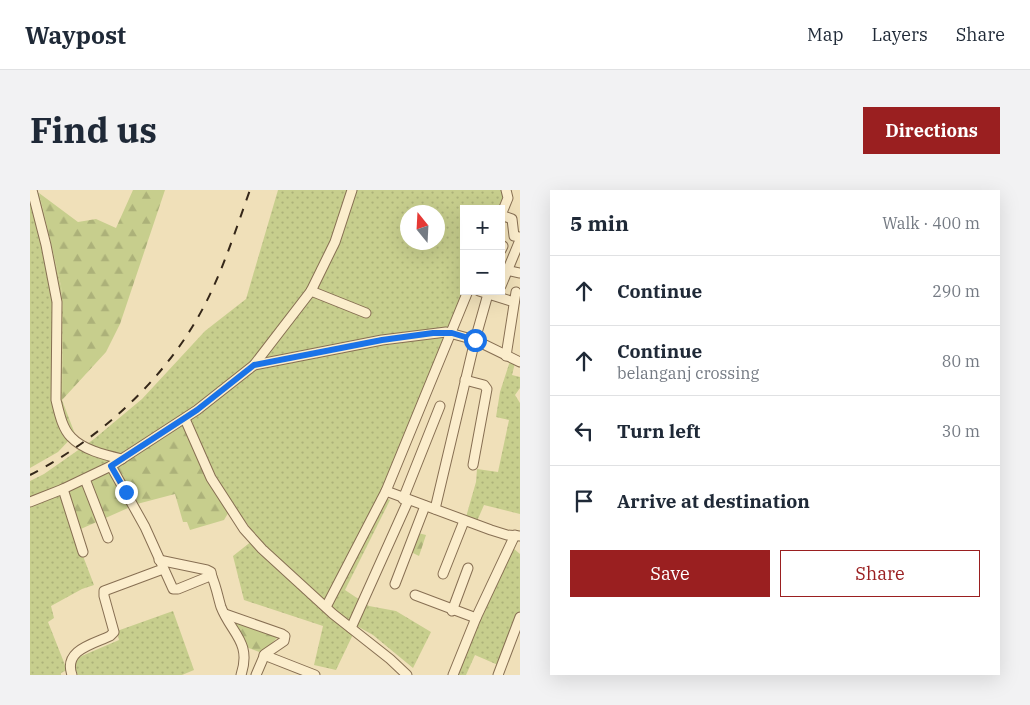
<!DOCTYPE html>
<html lang="en">
<head>
<meta charset="utf-8">
<style>
  body { margin:0; font-family:"IBM Plex Serif",serif; background:#f2f2f3; color:#1f2937 }
  .controls { position:absolute; right:15px; top:15px; display:grid; overflow:hidden; border-radius:0px; box-shadow:0 5px 20px #0002 }
  .controls button { width:45px; height:45px; display:grid; place-items:center; padding:0; border:0; border-bottom:1px solid #e0e1e3; background:#fff; color:#1f2937; font:25px sans-serif }
  .compass { position:absolute; left:370px; top:15px; width:45px; height:45px; border-radius:50%; background:#fff; box-shadow:0 5px 20px #0002; rotate:342deg }
  .stop { position:absolute; width:15px; height:15px; margin:-11px; border:4px solid #1a73e8; border-radius:50%; background:#fff }
  .stop.end { background:#1a73e8; border-color:#fff; box-shadow:0 1px 5px #0008 }
  .list { margin:0; padding:0; list-style:none }
  h2 { display:flex; justify-content:space-between; align-items:center; height:65px; margin:0; padding:0 20px; font-size:21px }
  h2 small { font-size:16px; font-weight:400; color:#747a83 }
  .list li { display:grid; grid-template-columns:32px 1fr auto; gap:15px; align-items:center; box-sizing:border-box; height:70px; padding:0 20px; border-top:1px solid #e0e1e3 }
  .list b { display:block; font-size:19px; white-space:nowrap }
  .list p { margin:0; font-size:16px; white-space:nowrap; color:#747a83 }
  .list em { font-size:16px; font-style:normal; color:#747a83 }
  .actions { display:flex; gap:10px; padding:15px 20px }
  .actions a { flex:1; padding:11px 0; border:1px solid #9a1f20; border-radius:0px; text-align:center; font-size:18px; color:#9a1f20 }
  .actions .main { background:#9a1f20; color:#fff }
  .icon { flex:none; width:28px; height:28px; fill:none; stroke:currentColor; stroke-width:2; stroke-linecap:round; stroke-linejoin:round }
  .map { position:relative; flex:none; width:490px; height:485px; overflow:hidden; border-radius:0px }
  header { display:flex; align-items:center; gap:30px; box-sizing:border-box; height:70px; padding:0 25px; background:#fff; border-bottom:1px solid #e0e1e3 }
  header strong { font-size:24px }
  nav { display:flex; gap:28px; margin-inline-start:auto; font-size:18px }
  .intro { display:flex; align-items:center; justify-content:space-between; box-sizing:border-box; height:120px; padding:0 30px }
  h1 { margin:0; font-size:35px }
  .button { padding:12px 22px; border-radius:0px; background:#9a1f20; color:#fff; font-size:18px; font-weight:700 }
  main { display:flex; gap:30px; padding:0 30px }
  aside { flex:1; background:#fff; border-radius:0px; box-shadow:0 5px 20px #0002 }
  .map>svg:first-child { display:block }
</style>
</head>
<body>
<header>
<strong>Waypost</strong>
<nav><a>Map</a><a>Layers</a><a>Share</a></nav>
</header>
<div class="intro"><h1>Find us</h1><a class="button">Directions</a></div>
<main>
<div class="map">
<svg width="490" height="485" viewBox="0 0 490 485">
  <defs>
    <pattern id="grass-dots" width="8" height="8" patternUnits="userSpaceOnUse" patternTransform="scale(1.25)"><rect width="8" height="8" fill="#c7ce8d"/><path d="M2 2h.1M6 6h.1" fill="none" stroke="#acb179" stroke-width="1.8" stroke-linecap="round"/></pattern>
    <pattern id="forest-firs" width="22" height="20" patternUnits="userSpaceOnUse" patternTransform="scale(1.25)"><rect width="22" height="20" fill="#c7ce8d"/><path d="M5 1l3.5 6h-7zM16 11l3.5 6h-7z" fill="#acb179"/></pattern>
  </defs>
  <rect width="100%" height="100%" fill="#f0e0b9"/>
  <!-- grass -->
  <g fill="url(#grass-dots)" fill-rule="evenodd">
    <polygon points="0,0 9,3 31,96 33,122 32,210 45,244 28,262 0,278"/>
    <path d="M248 0H478L480 8 471 30V19H434V101L356 308 360 310 315 400 339 416 366 421 401 442 383 478 343 445 327 436 306 480 284 475 293 436 214 410 203 366 227 347 203 315 183 281 159 224 79 275 28 300 64 395 52 399 21 416 24 428 18 432 37 480 31 483V485H0V291L14 284 64 249 112 209 175 141 216 109ZM378 22H408V52H378Z"/>
    <polygon points="480,171 485,173 482,185 490,187 490,198 485,205 490,213 490,324 454,315 447,331 436,327 446,292 447,279 468,282 479,230 466,227 470,202"/>
    <polygon points="483,358 490,364 490,421 468,475 445,465 436,485 426,485"/>
    <polygon points="143,421 164,480 152,485 48,485 45,479 47,468 89,450 87,441"/>
  </g>
  <!-- forest -->
  <g fill="url(#forest-firs)">
    <polygon points="103,0 135,0 90,134 76,162 32,210 33,122 31,96 9,3 48,32 66,29 86,38"/>
    <polygon points="159,223 183,281 203,315 194,330 160,340 157,332 153,332 145,304 107,314 44,342 28,300 79,275"/>
    <polygon points="388,343 396,345 389,366 381,362"/>
    <polygon points="198,422 230,432 228,441 248,447 232,463 208,454"/>
  </g>
  <g fill="none" stroke-linecap="round" stroke-linejoin="round">
    <defs>
      <g id="minor">
        <path d="M2 0 16 55 27 112 26 210C29 222 32 238 41 247 53 260 75 265 92 269"/>
        <polyline points="471,25 482,29 484,46 490,47"/>
        <polyline points="471,25 478,8 476,0"/>
        <polyline points="471,60 473,56"/>
        <polyline points="471,79 490,83"/>
        <polyline points="471,96 490,50"/>
        <polyline points="281,101 336,123"/>
        <polyline points="449,101 484,112"/>
        <polyline points="476,166 486,102"/>
        <polyline points="224,175 352,150 416,142 445,150 490,172"/>
        <polyline points="435,190 454,195 457,199 443,275"/>
        <polyline points="155,229 181,288 214,339 232,359 303,424 360,469 377,485"/>
        <path d="M81 276 115 337 143 399H148L180 386 182 387C186 396 188 407 191 417 201 443 222 452 211 485"/>
        <polyline points="55,289 78,348"/>
        <polyline points="33,299 53,362"/>
        <polyline points="356,301 461,340 477,345 490,346"/>
        <polyline points="373,309 410,216"/>
        <polyline points="0,312 33,299 81,276 167,220 224,175 281,101 305,52 322,0"/>
        <polyline points="405,319 445,150 458,104"/>
        <polyline points="129,370 177,380 181,382 182,387"/>
        <polyline points="413,384 434,331"/>
        <polyline points="365,394 395,316"/>
        <polyline points="385,405 446,428"/>
        <polyline points="296,417 356,301 438,101"/>
        <polyline points="422,421 438,378"/>
        <polyline points="195,424 252,444 255,446 254,451 235,464 226,485"/>
        <polyline points="321,438 378,311"/>
        <polyline points="234,465 285,485"/>
        <path d="M42 485C33 460 63 454 80 446L84 442 74 406V401L133 379"/>
        <polyline points="423,485 446,428 485,345"/>
        <polyline points="468,485 490,427"/>
      </g>
    </defs>
    <!-- minor casing -->
    <use href="#minor" stroke="#876f53" stroke-width="11"/>
    <!-- minor -->
    <use href="#minor" stroke="#fbedcc" stroke-width="9"/>
    <!-- rail -->
    <path stroke="#352719" stroke-width="2" stroke-dasharray="9 9" stroke-linecap="butt" d="M0 285C77 245 146 179 182 100 197 68 208 33 220 0"/>
  </g>
  <g fill="none" stroke-linecap="round" stroke-linejoin="round">
    <!-- route -->
    <polyline stroke="#1a73e8" stroke-width="6" points="96,302 81,276 167,220 224,175 352,150 403,143 422,143 445,150"/>
  </g>
</svg>
<div class="controls">
<button>+</button>
<button>−</button>
</div>
<svg class="compass" viewBox="-18 -18 36 36"><path d="M0-13l5 13h-10z" fill="#e53935"/><path d="M0 13l5-13h-10z" fill="#747a83"/></svg>
<div class="stop" style="left:445px;top:150px"></div>
<div class="stop end" style="left:96px;top:302px"></div>
</div>
<aside>
<h2>5 min<small>Walk · 400 m</small></h2>
<ul class="list">
<li><svg class="icon" aria-label="ahead" viewBox="0 0 24 24"><path d="M12 20V5M6 11l6-6 6 6"/></svg><div><b>Continue</b></div><em>290 m</em></li>
<li><svg class="icon" aria-label="ahead" viewBox="0 0 24 24"><path d="M12 20V5M6 11l6-6 6 6"/></svg><div><b>Continue</b><p>belanganj crossing</p></div><em>80 m</em></li>
<li><svg class="icon" aria-label="left" viewBox="0 0 24 24"><path d="M17 20v-9H6M10 6l-5 5 5 5"/></svg><div><b>Turn left</b></div><em>30 m</em></li>
<li><svg class="icon" aria-label="arrive" viewBox="0 0 24 24"><path d="M6 21V4h12l-3 4 3 4H6"/></svg><div><b>Arrive at destination</b></div></li>
</ul>
<div class="actions"><a class="main">Save</a><a>Share</a></div>
</aside>
</main>
</body>
</html>
